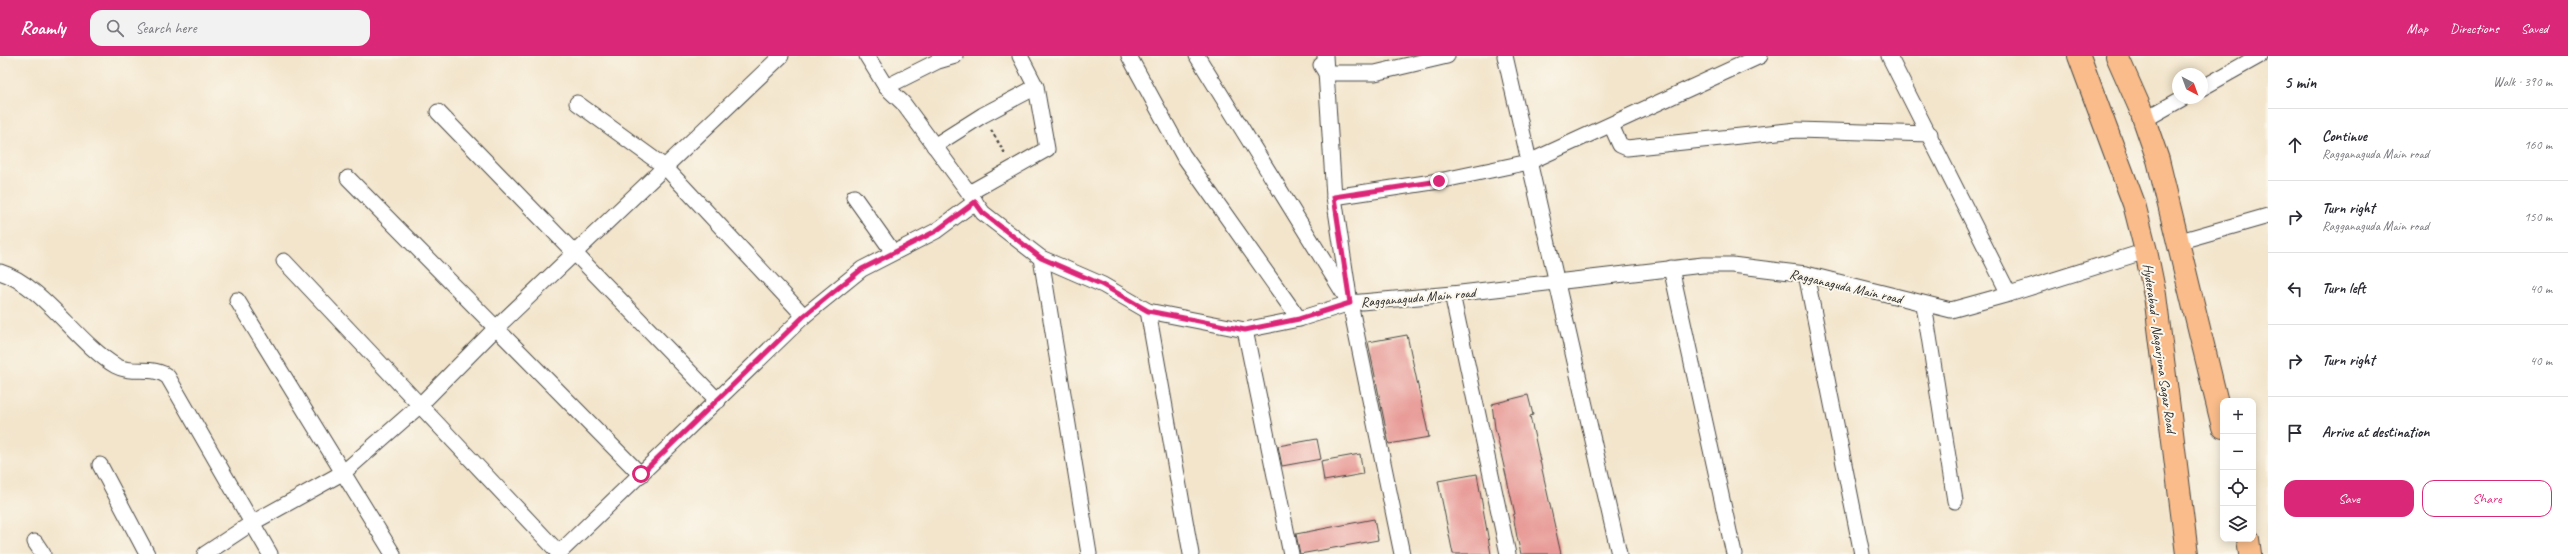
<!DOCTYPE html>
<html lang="en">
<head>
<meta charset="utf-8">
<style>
  body { margin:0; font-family:Caveat,sans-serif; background:#f2f2f3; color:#2b2b33 }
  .controls { position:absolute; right:12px; bottom:12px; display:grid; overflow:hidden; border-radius:8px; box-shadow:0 2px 10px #0003 }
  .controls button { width:36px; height:36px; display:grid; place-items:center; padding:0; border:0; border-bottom:1px solid #e1e1e2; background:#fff; color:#2b2b33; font:20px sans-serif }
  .compass { position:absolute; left:2172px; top:12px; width:36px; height:36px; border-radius:50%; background:#fff; box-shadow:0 2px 10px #0003; rotate:139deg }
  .stop { position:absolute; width:12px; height:12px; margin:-9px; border:3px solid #db2777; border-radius:50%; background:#fff }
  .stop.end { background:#db2777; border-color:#fff; box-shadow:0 1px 4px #0008 }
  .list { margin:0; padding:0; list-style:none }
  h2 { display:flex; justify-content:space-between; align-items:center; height:52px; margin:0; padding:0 16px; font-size:17px }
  h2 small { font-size:13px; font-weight:400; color:#7c7c81 }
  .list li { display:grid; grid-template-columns:26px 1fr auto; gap:12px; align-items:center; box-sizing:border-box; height:72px; padding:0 16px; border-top:1px solid #e1e1e2 }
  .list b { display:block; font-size:15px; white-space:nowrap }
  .list p { margin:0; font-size:13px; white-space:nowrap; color:#7c7c81 }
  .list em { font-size:13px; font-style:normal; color:#7c7c81 }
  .actions { display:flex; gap:8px; padding:12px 16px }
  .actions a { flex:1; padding:9px 0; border:1px solid #db2777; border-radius:12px; text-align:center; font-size:14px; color:#db2777 }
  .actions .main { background:#db2777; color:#fff }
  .icon { flex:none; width:22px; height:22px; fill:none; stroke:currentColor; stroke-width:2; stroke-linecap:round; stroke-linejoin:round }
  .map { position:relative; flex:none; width:2268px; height:498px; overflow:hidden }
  header { display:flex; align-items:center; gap:24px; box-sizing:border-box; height:56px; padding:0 20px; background:#db2777; color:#fff }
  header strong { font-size:19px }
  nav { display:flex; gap:22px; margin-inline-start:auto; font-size:14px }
  .search { width:280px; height:36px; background:#f2f2f3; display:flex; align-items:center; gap:10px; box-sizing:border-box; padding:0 14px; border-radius:12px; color:#7c7c81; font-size:15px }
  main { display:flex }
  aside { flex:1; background:#fff }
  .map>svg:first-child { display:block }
</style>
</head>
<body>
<header>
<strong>Roamly</strong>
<div class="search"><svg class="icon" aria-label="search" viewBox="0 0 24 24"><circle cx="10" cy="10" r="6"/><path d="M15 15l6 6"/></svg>Search here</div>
<nav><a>Map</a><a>Directions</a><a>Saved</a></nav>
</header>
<main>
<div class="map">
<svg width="2268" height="498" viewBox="0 0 2268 498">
  <rect width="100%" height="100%" fill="#fbf7ec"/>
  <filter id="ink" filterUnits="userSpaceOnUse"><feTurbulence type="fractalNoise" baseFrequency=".025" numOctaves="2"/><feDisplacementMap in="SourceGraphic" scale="8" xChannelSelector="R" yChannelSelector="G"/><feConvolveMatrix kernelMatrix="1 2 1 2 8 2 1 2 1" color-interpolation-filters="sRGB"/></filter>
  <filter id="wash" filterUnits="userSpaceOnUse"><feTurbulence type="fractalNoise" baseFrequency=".012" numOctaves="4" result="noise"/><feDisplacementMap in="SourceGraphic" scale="16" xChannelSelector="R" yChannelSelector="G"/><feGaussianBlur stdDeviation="0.9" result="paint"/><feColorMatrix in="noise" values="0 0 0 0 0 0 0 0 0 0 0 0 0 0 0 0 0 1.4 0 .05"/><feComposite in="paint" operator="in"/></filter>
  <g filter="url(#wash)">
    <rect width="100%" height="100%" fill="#f3e5cc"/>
    <g id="blocks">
      <!-- building -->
      <g fill="#e89b98">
        <polygon points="1407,279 1429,381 1389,388 1368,286"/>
        <polygon points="1528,339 1533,359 1530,360 1561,498 1521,498 1517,481 1513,459 1515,458 1495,372 1492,348"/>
        <polygon points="1317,383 1321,403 1282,410 1278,390"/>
        <polygon points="1360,398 1363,418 1324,425 1321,405"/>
        <polygon points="1477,418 1491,498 1453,498 1438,425"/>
        <polygon points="1374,463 1378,484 1300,498 1296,478"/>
      </g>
    </g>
  </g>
  <g filter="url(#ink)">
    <use href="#blocks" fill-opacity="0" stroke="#494743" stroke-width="1"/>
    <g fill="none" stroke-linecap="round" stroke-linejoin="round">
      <defs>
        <g id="street">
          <polyline points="867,0 886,31 903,47 975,145"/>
          <polyline points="1129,0 1183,99 1299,263"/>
          <polyline points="1197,0 1346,241"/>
          <polyline points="1325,0 1334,141 1350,247 1402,498"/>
          <polyline points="1505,0 1619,498"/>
          <polyline points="1889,0 2009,238"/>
          <polyline points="1321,9 1326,17 1375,17 1447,0"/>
          <polyline points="886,31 938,5 955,0"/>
          <polyline points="2202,32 2259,0"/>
          <polyline points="577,47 665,111 804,260"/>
          <polyline points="438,56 718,345"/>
          <polyline points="2144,64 2183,42"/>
          <polyline points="1611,69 1620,89 1627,92 1797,74 1930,78"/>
          <polyline points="934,90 983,59 1036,31"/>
          <polyline points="348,122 641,419"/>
          <polyline points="969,137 1047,93 1036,31 1020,0"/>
          <polyline points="854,141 893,196"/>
          <polyline points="1334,141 1439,125 1529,106 1760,0"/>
          <polyline points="2177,186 2268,160"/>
          <polyline points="1041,202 1089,498"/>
          <polyline points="284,205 559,497"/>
          <polyline points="1671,212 1734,498"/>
          <path d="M0 216C43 229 77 287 116 310 132 319 155 309 168 321L270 498"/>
          <polyline points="1806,218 1862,498"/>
          <polyline points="1452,238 1508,498"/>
          <polyline points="237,244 393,498"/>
          <polyline points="1924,249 1955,445"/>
          <polyline points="1148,255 1191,498"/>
          <polyline points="1245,274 1291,498"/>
          <polyline points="100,409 147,498"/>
          <polyline points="35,486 43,498"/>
          <polyline points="205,498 252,467 344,416 419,350 496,272 781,0"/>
          <polyline points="558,498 804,260 862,213 936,175 975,146 983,157 1041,202 1103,229 1148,255 1245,274 1299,263 1350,247 1452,238 1703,209 1732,209 1806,218 1951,254 2009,238 2146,195"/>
        </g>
        <g id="primary">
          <polyline points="2079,0 2134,148 2146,195 2155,239 2187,498"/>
          <polyline points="2117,0 2140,52 2158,104 2223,371"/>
          <polyline points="2248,483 2250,498"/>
        </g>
      </defs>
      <!-- street casing -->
      <use href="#street" stroke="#494743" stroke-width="17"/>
      <!-- primary casing -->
      <use href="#primary" stroke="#494743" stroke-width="24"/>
      <!-- path -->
      <polyline stroke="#494743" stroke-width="2.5" stroke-dasharray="3 3" stroke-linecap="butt" points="991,74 1006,99"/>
      <!-- street -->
      <use href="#street" stroke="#fff" stroke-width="15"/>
      <!-- primary -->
      <use href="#primary" stroke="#f9bc8a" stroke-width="22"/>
    </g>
  </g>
  <g fill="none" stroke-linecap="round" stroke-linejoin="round" filter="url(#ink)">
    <!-- route -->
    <polyline stroke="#db2777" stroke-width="5" points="641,418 804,260 842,229 862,213 936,175 975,146 983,157 1041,202 1103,229 1148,255 1245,274 1299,263 1350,247 1334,141 1439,125"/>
  </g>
  <g text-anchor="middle" stroke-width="4" stroke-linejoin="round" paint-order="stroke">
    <!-- street labels -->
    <g font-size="14" fill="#2b2b2b" stroke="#fbf7ec">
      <text transform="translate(1846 230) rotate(13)" y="5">Ragganaguda Main road</text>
      <text transform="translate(1418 241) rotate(-5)" y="5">Ragganaguda Main road</text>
      <text transform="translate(2160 292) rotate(82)" y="5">Hyderabad - Nagarjuna Sagar Road</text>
    </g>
  </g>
</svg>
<div class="controls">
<button>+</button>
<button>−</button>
<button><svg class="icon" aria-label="locate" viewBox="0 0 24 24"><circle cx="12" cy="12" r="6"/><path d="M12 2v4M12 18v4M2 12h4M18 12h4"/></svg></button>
<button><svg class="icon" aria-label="layers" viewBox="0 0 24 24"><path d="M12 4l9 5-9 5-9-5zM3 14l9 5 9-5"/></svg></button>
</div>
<svg class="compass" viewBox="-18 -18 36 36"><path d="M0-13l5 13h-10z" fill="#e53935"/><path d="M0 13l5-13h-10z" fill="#7c7c81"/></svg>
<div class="stop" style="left:641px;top:418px"></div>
<div class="stop end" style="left:1439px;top:125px"></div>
</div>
<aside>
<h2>5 min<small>Walk · 390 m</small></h2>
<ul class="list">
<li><svg class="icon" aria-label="ahead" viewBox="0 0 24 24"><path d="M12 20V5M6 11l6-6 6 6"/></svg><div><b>Continue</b><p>Ragganaguda Main road</p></div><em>160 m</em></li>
<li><svg class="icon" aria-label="right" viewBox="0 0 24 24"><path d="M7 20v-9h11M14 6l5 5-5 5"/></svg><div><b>Turn right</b><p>Ragganaguda Main road</p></div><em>150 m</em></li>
<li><svg class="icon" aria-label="left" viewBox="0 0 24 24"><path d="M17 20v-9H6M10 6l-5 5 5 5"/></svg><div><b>Turn left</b></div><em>40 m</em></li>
<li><svg class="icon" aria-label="right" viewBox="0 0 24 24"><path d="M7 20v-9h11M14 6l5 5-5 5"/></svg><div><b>Turn right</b></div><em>40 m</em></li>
<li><svg class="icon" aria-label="arrive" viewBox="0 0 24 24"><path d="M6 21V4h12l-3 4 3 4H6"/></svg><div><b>Arrive at destination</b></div></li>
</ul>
<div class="actions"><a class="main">Save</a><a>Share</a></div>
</aside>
</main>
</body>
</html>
